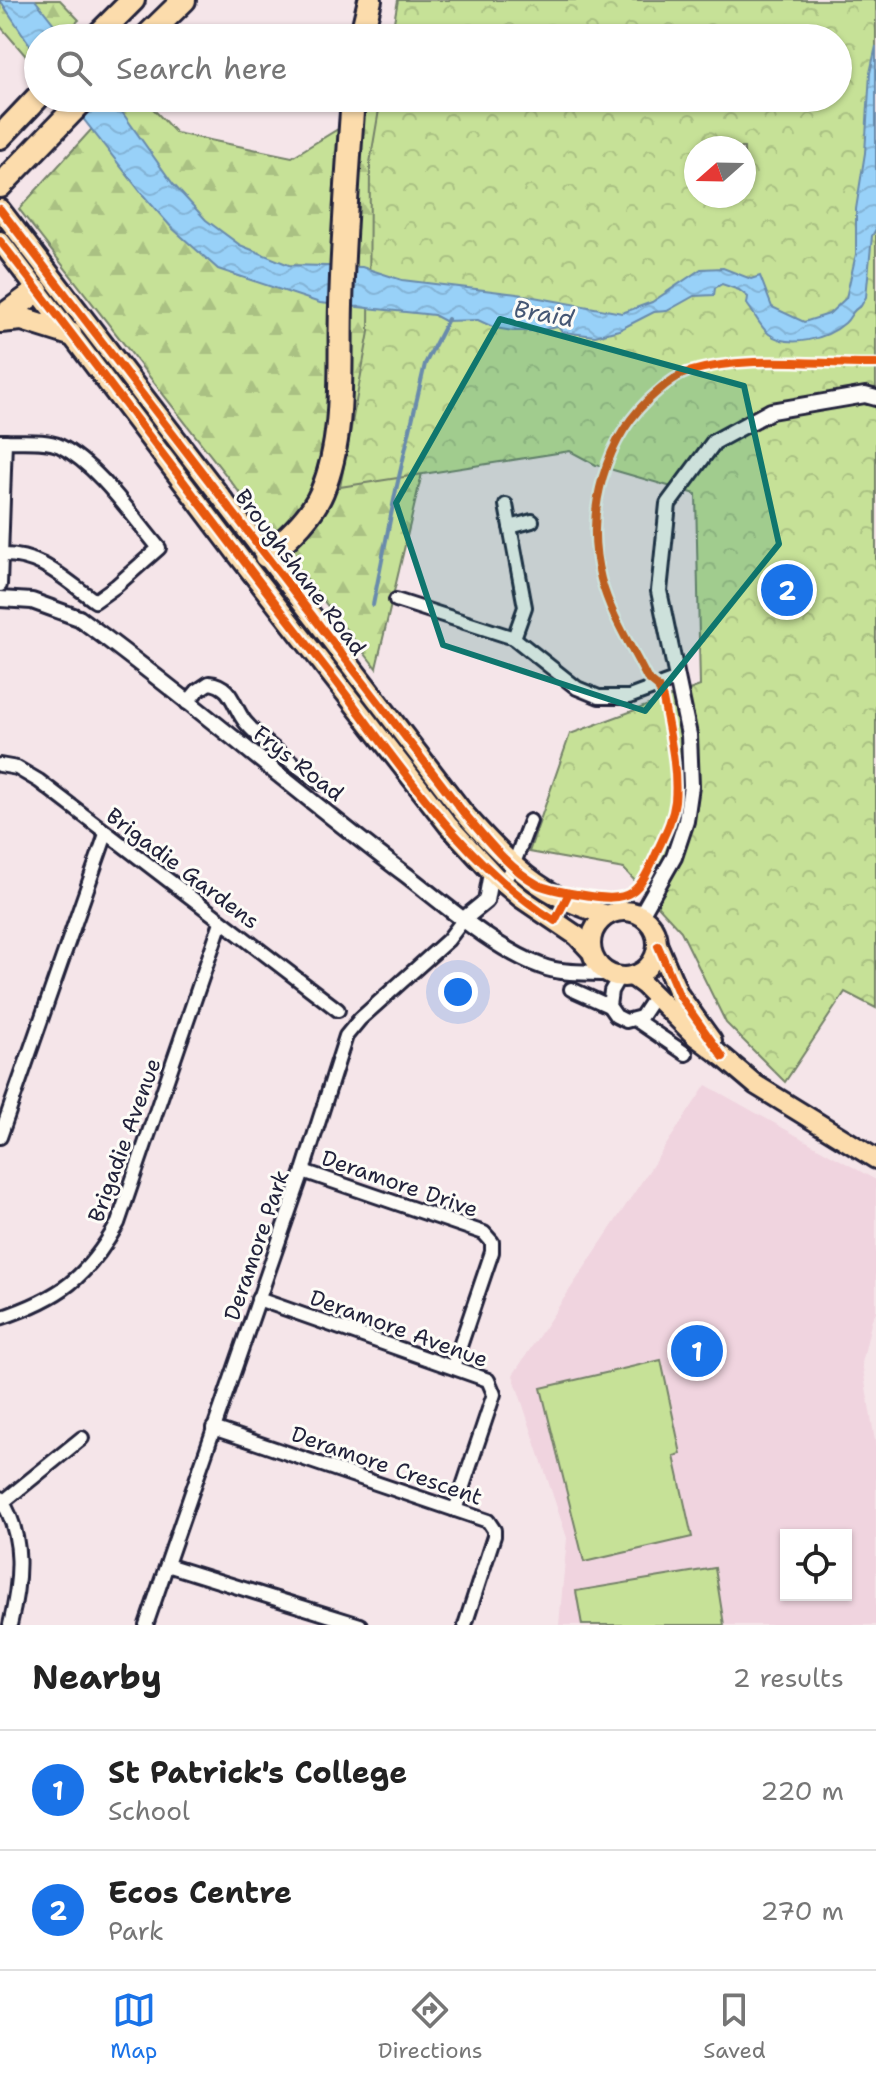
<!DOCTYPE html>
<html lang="en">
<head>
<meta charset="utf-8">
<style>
  body { margin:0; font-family:"Shantell Sans",sans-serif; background:#f6f6f6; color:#222 }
  .controls { position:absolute; right:24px; bottom:24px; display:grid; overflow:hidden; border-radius:0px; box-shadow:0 2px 6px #0004 }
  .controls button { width:72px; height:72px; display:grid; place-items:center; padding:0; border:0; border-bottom:2px solid #e0e0e0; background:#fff; color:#222; font:40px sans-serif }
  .compass { position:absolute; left:684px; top:136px; width:72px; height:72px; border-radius:50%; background:#fff; box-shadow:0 2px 6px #0004; rotate:250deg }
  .you { position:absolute; left:458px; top:992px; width:28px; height:28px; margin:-20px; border:6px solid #fff; border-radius:50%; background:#1a73e8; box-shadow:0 0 0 12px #1a73e833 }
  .badge { display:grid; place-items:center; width:52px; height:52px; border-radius:50%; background:#1a73e8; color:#fff; font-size:26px; font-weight:700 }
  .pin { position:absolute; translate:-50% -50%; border:4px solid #fff; box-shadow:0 2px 8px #0006 }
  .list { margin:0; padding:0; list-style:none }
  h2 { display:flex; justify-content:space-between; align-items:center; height:104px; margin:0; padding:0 32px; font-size:34px }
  h2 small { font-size:26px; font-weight:400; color:#767676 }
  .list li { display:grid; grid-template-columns:52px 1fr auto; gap:24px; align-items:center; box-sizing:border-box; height:120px; padding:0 32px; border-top:2px solid #e0e0e0 }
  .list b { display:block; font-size:30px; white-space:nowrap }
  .list p { margin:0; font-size:26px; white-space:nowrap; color:#767676 }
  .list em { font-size:26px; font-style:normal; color:#767676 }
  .icon { flex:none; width:44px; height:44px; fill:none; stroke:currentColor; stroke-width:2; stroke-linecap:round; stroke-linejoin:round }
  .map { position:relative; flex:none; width:876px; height:1625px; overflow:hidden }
  .search { position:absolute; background:#fff; box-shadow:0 2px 6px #0004; left:24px; right:24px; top:24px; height:88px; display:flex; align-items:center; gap:20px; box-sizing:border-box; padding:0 28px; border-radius:44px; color:#767676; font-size:30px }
  .sheet { height:344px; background:#fff }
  nav { display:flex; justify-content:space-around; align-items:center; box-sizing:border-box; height:112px; border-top:2px solid #e0e0e0; background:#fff; font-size:22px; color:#767676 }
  nav a { display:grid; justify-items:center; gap:4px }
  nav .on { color:#1a73e8 }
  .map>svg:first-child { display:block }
</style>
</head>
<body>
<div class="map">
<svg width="876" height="1625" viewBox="0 0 876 1625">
  <defs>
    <pattern id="forest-firs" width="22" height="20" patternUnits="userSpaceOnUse" patternTransform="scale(2)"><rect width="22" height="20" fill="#c6e197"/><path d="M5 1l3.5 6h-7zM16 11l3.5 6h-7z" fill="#aac183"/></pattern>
    <pattern id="park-crowns" width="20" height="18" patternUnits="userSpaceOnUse" patternTransform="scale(2)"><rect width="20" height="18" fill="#c6e197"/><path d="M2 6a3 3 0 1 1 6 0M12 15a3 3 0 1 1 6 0" fill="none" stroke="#aac183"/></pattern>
    <pattern id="water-waves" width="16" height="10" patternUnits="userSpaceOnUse" patternTransform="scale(2)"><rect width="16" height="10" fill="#98d1f8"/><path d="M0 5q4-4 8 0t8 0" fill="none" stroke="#83b3d6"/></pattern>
  </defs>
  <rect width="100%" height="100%" fill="#f5e5e9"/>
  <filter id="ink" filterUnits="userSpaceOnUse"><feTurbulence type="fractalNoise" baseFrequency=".0125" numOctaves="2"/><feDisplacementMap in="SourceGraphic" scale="16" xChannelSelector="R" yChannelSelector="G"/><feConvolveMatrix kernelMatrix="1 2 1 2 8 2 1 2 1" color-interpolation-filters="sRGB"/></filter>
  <g filter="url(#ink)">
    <!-- built -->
    <path fill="#f0d4df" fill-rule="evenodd" d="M706 1085 876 1180V1312L872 1319 862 1363 876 1447V1625H559L567 1538 513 1375ZM786 1535H846V1595H786Z"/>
    <!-- forest -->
    <g fill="url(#forest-firs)" stroke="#748269" stroke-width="2">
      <polygon points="0,0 60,0 79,20 59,38 38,38 38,56 31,62 0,26"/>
      <polygon points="120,98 143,98 176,133 292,157 369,110 373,98 479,98 448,363 376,668 19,209"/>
    </g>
    <!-- park -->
    <path fill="url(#park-crowns)" stroke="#748269" stroke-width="2" fill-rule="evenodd" d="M398 0H876V1008L845 992 785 1082 726 1023 681 931 624 869 529 852 570 734 700 686 696 494 596 465 570 451 340 487 369 332 370 163 381 98H838V38H391ZM696 148H744V196H696Z"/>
    <!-- pitch -->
    <g fill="#c6e197" stroke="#748269" stroke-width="2">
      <polygon points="661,1360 681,1454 674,1456 692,1537 584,1562 541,1388"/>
      <polygon points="715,1568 724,1625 582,1625 576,1591"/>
    </g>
    <!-- water -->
    <g fill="url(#water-waves)" stroke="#698bac" stroke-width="2">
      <polygon points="0,0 35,0 65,38 38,38 38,57"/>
      <path d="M876 46V229L872 236 866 297 861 306C851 310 852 317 845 323 827 339 789 349 769 334 760 327 754 313 747 304L748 297 739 290 722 284 715 288 714 295 694 296 667 311 654 312 619 330 595 336 562 332 558 327 538 331H513L495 328 478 320 445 321 434 315 320 303 218 269 172 228 143 195 67 98H112L173 184 206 220 240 245 289 265 362 267 402 280 517 294 622 313 652 302 701 269 723 268 751 279 760 276 772 307 804 322 829 314 846 298 856 254V209L865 153 870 73Z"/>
    </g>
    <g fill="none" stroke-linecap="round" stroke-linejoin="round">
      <!-- stream -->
      <polyline stroke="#698bac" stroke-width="4" points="373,605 396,490 425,364 448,319"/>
      <defs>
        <g id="minor">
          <polyline points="506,505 525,607 514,638"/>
          <polyline points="510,527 532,521"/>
          <path d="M0 555C40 553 64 579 95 601L116 586 159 548C132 516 98 465 60 446 46 439 21 442 5 441"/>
          <polyline points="0,585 5,441 0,441"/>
          <polyline points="396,600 514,638 577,688 599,697 629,697 677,679"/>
          <path d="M187 703 197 691 209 683C233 685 233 708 246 723 266 746 296 764 320 783"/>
          <polyline points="0,765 17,768 39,781 338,1010"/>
          <polyline points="503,883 513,866 530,821"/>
          <polyline points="619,977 611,991 609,1006 616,1016 626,1021 641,1017 655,996"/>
          <polyline points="571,989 609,1006"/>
          <polyline points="636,1020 686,1054"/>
          <polyline points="0,1137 106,834"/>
          <polyline points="303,1171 484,1233 492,1242 492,1252 453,1367"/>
          <polyline points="258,1299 488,1380 494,1394 455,1510"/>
          <path d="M0 1318C60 1298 87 1278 118 1223L221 922"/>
          <polyline points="213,1428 488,1521 494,1530 494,1536 465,1625"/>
          <path d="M0 1498C26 1536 20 1583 10 1625"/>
          <polyline points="3,1502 82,1438"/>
          <polyline points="167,1565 360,1625"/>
          <polyline points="146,1625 303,1171 346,1036 360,1019 448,940 464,919"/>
        </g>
        <g id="tertiary">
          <path d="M0 599 32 601 79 618C190 699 295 791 405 874 444 904 495 949 541 966 561 974 585 972 607 973"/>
          <polyline points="641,915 674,857 686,821 691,786 689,735 659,591 668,504 714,442 771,411 865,395 876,398"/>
          <polyline points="464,919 486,901 491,873"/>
        </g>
        <g id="primary">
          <path d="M0 209 463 812C506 861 542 899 608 915"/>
          <polyline points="0,241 237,554 448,825 496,877 521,898 577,936 591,951"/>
          <circle cx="624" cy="944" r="33"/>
          <polyline points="658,946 679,995 712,1041"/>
          <polyline points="633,977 644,985 695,1036 723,1057 756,1085 876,1159"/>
        </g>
        <g id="motorway">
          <polyline points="95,38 133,0"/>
          <polyline points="145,38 184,0"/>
          <polyline points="361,38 370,0"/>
          <polyline points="0,137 38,97"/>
          <polyline points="0,186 85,98"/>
          <polyline points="0,318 37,291"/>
          <polyline points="0,321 22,319 70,334"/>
          <path d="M266 556C286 540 312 516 322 492 346 435 339 365 341 305 343 236 348 167 353 98"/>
        </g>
      </defs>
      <!-- minor casing -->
      <use href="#minor" stroke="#22223b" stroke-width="18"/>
      <!-- tertiary casing -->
      <use href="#tertiary" stroke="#22223b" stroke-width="20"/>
      <!-- primary casing -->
      <use href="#primary" stroke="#22223b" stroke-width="24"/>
      <!-- motorway casing -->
      <use href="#motorway" stroke="#22223b" stroke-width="28"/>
      <!-- minor -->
      <use href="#minor" stroke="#fdfcf7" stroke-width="12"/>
      <!-- tertiary -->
      <use href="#tertiary" stroke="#fdfcf7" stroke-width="14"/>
      <!-- primary -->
      <use href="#primary" stroke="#fcdcac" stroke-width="18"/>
      <!-- motorway -->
      <use href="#motorway" stroke="#fcdcac" stroke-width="22"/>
      <defs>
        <g id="cycleway">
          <path d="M0 209 463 812C485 837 507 867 537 884 548 890 565 892 578 894 633 904 638 895 659 847 666 832 673 818 675 801 678 768 669 732 663 699L658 687 647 678C631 646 610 614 601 579 584 513 604 436 657 392 666 384 676 376 688 372 748 354 815 365 876 364"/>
          <path d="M0 241C113 386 222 535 335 680 400 765 462 863 555 921L569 893"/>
          <polyline points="658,946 679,995 723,1057"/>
        </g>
      </defs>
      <!-- cycleway casing -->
      <use href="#cycleway" stroke="#fdfcf7" stroke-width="13"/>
      <!-- cycleway -->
      <use href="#cycleway" stroke="#e8590c" stroke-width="8"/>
    </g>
  </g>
  <!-- marked area -->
  <path fill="#0f766e" fill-opacity="0.2" stroke="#0f766e" stroke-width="6" stroke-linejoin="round" d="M500 319 744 386 779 544 645 711 443 645 396 503Z"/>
  <g text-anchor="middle" stroke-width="6" stroke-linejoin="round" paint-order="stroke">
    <!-- street labels -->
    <g font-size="22" fill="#22223b" stroke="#fdfcf7">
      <text transform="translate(301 572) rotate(53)" y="8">Broughshane Road</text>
      <text transform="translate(299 763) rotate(38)" y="8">Frys Road</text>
      <text transform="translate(183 868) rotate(37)" y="8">Brigadie Gardens</text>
      <text transform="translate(124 1140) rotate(-70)" y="8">Brigadie Avenue</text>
      <text transform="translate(400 1183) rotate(19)" y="8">Deramore Drive</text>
      <text transform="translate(256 1245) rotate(-71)" y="8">Deramore Park</text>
      <text transform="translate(399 1328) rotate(20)" y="8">Deramore Avenue</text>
      <text transform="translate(387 1465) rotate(19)" y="8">Deramore Crescent</text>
    </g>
    <!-- water labels -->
    <g font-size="24" font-style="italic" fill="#455774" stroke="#fdfcf7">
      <text transform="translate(544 314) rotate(10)" y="8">Braid</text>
    </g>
  </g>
</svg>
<div class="controls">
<button><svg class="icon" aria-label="locate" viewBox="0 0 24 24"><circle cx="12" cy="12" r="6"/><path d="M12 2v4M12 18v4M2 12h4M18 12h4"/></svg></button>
</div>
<svg class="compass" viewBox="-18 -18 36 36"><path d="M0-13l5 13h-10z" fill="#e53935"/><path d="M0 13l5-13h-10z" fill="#767676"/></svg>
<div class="you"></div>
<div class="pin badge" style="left:697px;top:1351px">1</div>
<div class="pin badge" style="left:787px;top:590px">2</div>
<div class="search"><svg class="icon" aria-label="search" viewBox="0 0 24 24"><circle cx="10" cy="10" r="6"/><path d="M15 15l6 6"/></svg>Search here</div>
</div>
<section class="sheet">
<h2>Nearby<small>2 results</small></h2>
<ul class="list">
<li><span class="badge">1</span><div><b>St Patrick's College</b><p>School</p></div><em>220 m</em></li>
<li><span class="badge">2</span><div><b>Ecos Centre</b><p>Park</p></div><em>270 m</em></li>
</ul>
</section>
<nav>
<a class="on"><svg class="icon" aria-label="map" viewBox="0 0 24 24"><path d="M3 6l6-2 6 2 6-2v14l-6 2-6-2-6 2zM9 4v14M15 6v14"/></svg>Map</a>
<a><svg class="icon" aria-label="directions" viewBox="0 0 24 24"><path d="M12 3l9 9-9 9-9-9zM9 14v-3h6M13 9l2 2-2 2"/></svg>Directions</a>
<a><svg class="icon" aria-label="saved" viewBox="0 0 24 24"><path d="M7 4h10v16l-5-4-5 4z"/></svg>Saved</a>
</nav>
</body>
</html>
